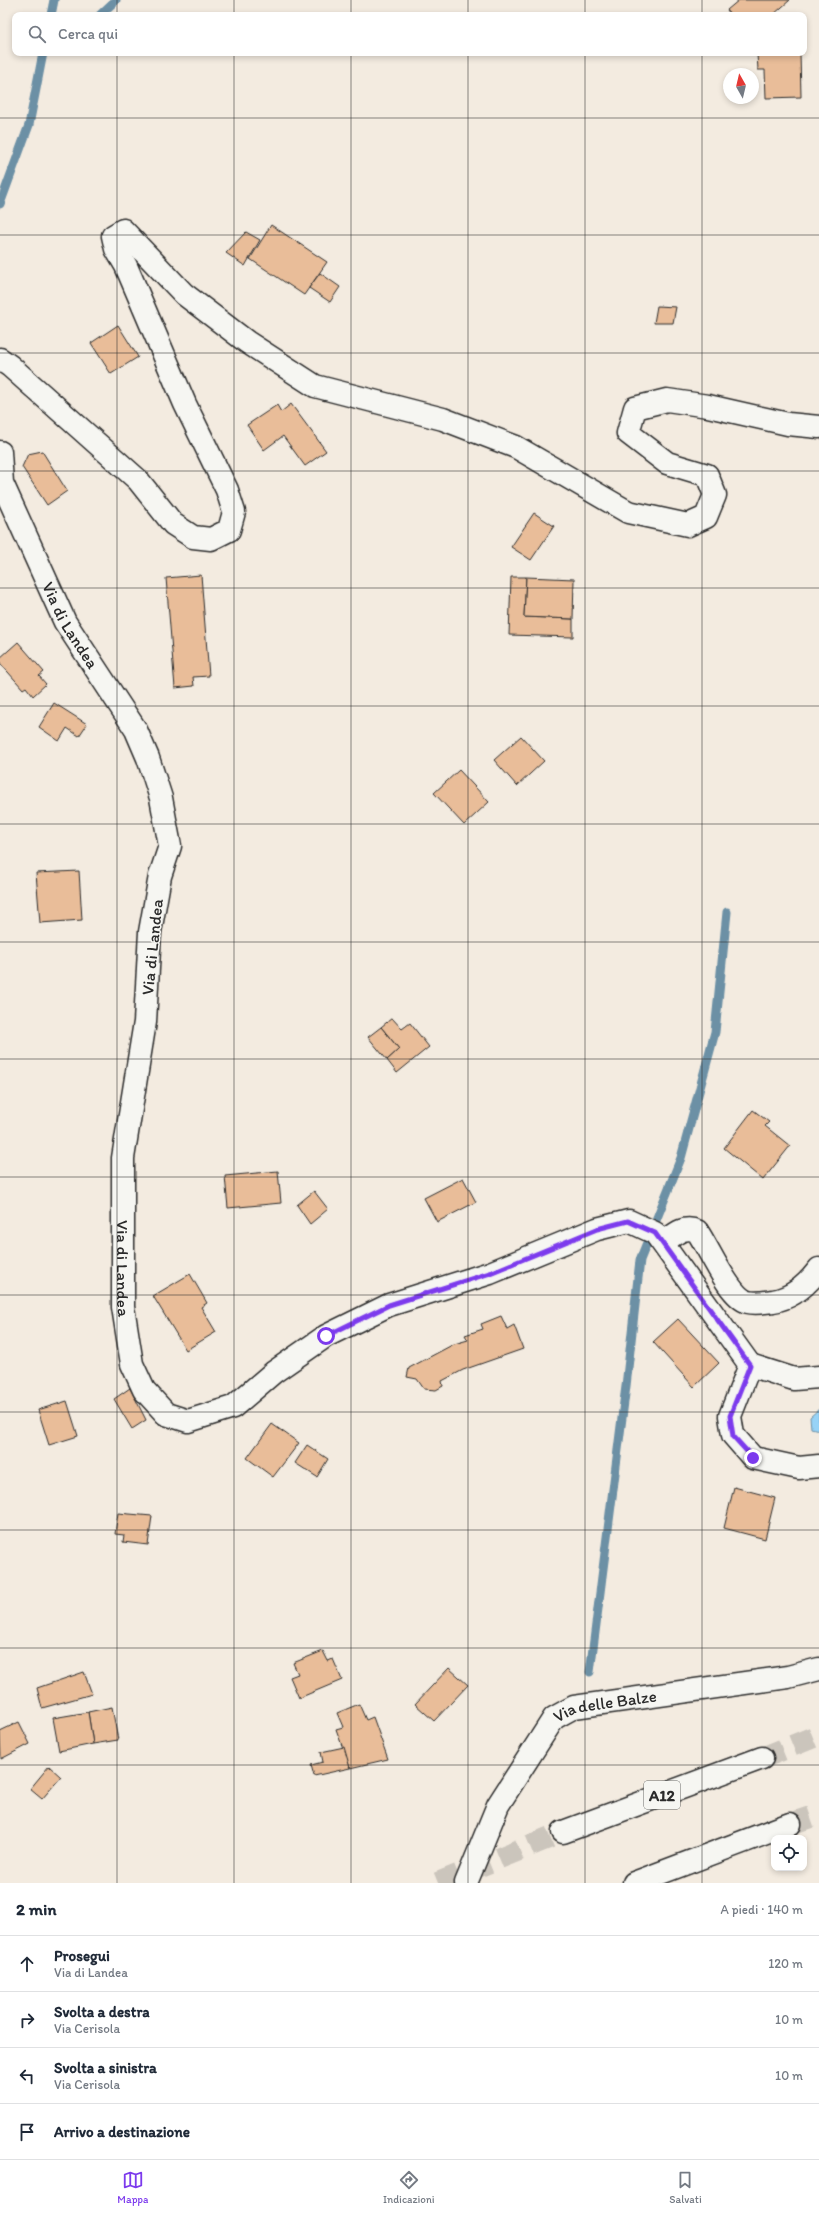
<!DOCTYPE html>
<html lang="it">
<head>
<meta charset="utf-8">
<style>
  body { margin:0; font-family:Itim,sans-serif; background:#f6f6f7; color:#1f2937 }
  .controls { position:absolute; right:12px; bottom:12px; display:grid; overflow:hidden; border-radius:8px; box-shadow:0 2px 6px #0003 }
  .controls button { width:36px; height:36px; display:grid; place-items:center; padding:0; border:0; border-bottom:1px solid #e0e1e3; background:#fff; color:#1f2937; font:20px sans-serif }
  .compass { position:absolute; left:723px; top:68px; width:36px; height:36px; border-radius:50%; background:#fff; box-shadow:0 2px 6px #0003; rotate:352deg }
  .stop { position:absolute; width:12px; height:12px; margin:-9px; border:3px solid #7c3aed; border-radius:50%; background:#fff }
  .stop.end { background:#7c3aed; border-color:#fff; box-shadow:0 1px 4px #0008 }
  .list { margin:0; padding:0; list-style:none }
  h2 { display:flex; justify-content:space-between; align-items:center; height:52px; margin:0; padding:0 16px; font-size:17px }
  h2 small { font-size:13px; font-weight:400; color:#747a83 }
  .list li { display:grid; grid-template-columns:26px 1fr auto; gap:12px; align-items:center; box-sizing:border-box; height:56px; padding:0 16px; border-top:1px solid #e0e1e3 }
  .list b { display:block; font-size:15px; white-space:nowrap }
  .list p { margin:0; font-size:13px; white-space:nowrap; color:#747a83 }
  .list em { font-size:13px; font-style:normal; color:#747a83 }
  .icon { flex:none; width:22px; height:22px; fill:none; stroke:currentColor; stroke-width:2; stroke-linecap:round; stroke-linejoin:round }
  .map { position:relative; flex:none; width:819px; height:1883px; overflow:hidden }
  .search { position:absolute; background:#fff; box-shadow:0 2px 6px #0003; left:12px; right:12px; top:12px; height:44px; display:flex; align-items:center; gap:10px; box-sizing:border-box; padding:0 14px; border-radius:8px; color:#747a83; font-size:15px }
  .sheet { height:276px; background:#fff }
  nav { display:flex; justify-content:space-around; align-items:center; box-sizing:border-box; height:56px; border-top:1px solid #e0e1e3; background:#fff; font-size:11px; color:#747a83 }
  nav a { display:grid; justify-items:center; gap:2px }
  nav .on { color:#7c3aed }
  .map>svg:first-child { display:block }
</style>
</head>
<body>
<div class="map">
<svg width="819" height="1883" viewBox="0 0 819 1883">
  <rect width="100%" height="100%" fill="#f3ebe0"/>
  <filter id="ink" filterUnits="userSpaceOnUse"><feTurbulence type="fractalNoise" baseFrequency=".025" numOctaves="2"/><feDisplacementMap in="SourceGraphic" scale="8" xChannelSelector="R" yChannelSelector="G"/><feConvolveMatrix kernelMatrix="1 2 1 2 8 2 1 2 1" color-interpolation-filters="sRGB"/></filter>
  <g filter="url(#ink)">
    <!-- water -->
    <polygon fill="#97d3f7" stroke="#6c90a5" points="819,1409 819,1430 811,1428 810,1417"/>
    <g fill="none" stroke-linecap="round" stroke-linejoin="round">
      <!-- stream -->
      <g stroke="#6c90a5" stroke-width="9">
        <polyline points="51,15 54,0"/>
        <polyline points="100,15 116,0"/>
        <polyline points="0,204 29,125 43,53"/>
        <polyline points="590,1672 626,1386 640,1260 681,1158 715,1032 727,912"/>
      </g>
    </g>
    <!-- building -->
    <g fill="#e9bd99" stroke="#2b2b2b">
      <polygon points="739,0 790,0 773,15 731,15 727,10"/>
      <polygon points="800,53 801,97 766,98 765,70 758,70 757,54"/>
      <polygon points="271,225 327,262 304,295 250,259"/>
      <polygon points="246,232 260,240 245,266 226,253"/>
      <polygon points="320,273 340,287 330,302 309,288"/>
      <polygon points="657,306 676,307 673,323 654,323"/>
      <polygon points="118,325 138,357 111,374 91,343"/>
      <polygon points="291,404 326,451 305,466 283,436 264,450 247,425 277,405 281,412"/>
      <polygon points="42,451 67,491 47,505 22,467 28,454"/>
      <polygon points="534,513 554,526 531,560 511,547"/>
      <polygon points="201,575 209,676 193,677 194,686 175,688 166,578"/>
      <polygon points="511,577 526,577 524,617 573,619 573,637 509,635"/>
      <polygon points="526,577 574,579 573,619 524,617"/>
      <polygon points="18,642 44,672 39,676 46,684 33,696 26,687 23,689 0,663 0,658"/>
      <polygon points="54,703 87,724 79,736 67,728 59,741 39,727"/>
      <polygon points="521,736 544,761 517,786 494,760"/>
      <polygon points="459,770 489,802 464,825 434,793"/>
      <polygon points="79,871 82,920 40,923 36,873"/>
      <polygon points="392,1018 402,1029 410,1023 429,1047 397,1073 387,1060 399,1049 381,1027"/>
      <polygon points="381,1027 399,1049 387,1060 368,1037"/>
      <polygon points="753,1110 769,1122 765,1126 790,1146 763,1180 724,1148"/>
      <polygon points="278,1171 281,1203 228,1208 225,1176"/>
      <polygon points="463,1178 476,1202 437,1222 424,1198"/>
      <polygon points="314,1191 328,1209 310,1224 297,1205"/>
      <polygon points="190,1274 207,1303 201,1307 216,1332 186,1350 153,1296"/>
      <polygon points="501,1316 507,1329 514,1325 523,1349 463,1370 442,1381 443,1386 436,1390 424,1389 417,1379 407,1377 409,1368 454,1344 468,1340 465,1335 483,1329 481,1324"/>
      <polygon points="678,1319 719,1363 694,1387 653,1342"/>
      <polygon points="130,1388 146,1420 132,1429 114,1399"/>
      <polygon points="67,1401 78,1436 49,1445 38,1410"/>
      <polygon points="272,1424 299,1443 273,1477 247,1458"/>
      <polygon points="307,1445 328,1459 317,1477 295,1463"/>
      <polygon points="734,1487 775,1498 765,1539 724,1528"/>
      <polygon points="118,1513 152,1516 148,1545 123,1542 124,1535 115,1534"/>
      <polygon points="323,1651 328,1661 333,1659 342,1680 299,1698 290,1677 298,1674 293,1663"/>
      <polygon points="449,1668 468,1685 434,1721 415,1704"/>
      <polygon points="84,1672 92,1694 42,1708 37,1688"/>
      <polygon points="359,1704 366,1720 373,1717 388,1759 350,1768 336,1729 343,1727 337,1713"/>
      <polygon points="112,1707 118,1740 93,1744 88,1712"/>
      <polygon points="88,1712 93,1744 59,1751 53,1718"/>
      <polygon points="19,1722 30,1744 1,1759 0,1731"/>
      <polygon points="344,1747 350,1768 314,1776 311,1765 323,1762 321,1752"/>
      <polygon points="49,1766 61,1777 42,1799 30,1789"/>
    </g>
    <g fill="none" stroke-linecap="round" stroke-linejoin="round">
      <!-- highway-tunnel -->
      <g stroke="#cbc5bc" stroke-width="22" stroke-dasharray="22 11" stroke-linecap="butt">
        <polyline points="762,1758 819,1735"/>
        <polyline points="790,1824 819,1814"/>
        <polyline points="438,1883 563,1832"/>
      </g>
      <defs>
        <g id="minor">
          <polyline points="0,359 10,366 138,480 173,524 193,537 211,539 229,530 234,512 227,490 185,404 126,266 116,249 113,236 123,230 184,294 247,342 315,386 443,419 516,447 628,512 688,525 706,517 715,495 707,475 667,463 628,433 635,408 667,400 708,406 788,424 819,427"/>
          <path id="s1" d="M0 452 2 483 65 622 136 730 148 758 161 798 170 846 160 876 150 932 145 1022 123 1158V1307L132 1364 144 1390 166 1414 188 1421 233 1407 274 1372 326 1336 389 1305 490 1273 597 1229 629 1221 655 1233 750 1365"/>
          <path d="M663 1243C674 1235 683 1225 697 1231 709 1248 729 1297 748 1302 756 1304 765 1302 773 1301 793 1298 807 1285 819 1269"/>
          <polyline points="750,1365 730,1416 733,1435 753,1458 799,1468 819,1466"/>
          <polyline points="750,1365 794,1379 819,1377"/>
          <path id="s2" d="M466 1883 498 1805 554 1718 574 1707 788 1677 819 1669"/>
        </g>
        <g id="highway">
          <polyline points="563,1832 762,1758"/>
          <polyline points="634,1883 790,1824"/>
        </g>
      </defs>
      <!-- minor casing -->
      <use href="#minor" stroke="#2b2b2b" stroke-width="25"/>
      <!-- highway casing -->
      <use href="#highway" stroke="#2b2b2b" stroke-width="25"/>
      <!-- minor -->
      <use href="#minor" stroke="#f6f6f2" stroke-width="22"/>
      <!-- highway -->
      <use href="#highway" stroke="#f6f6f2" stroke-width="22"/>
    </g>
  </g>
  <g fill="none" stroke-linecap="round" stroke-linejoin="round" filter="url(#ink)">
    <!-- route -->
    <polyline stroke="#7c3aed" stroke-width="5" points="326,1336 389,1305 490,1273 597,1229 628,1221 655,1233 750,1365 730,1416 733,1436 753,1458"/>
  </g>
  <!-- grid -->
  <path fill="none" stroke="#2b2b2b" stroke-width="1" stroke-opacity="0.55" d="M117 0V15M234 0V15M351 0V15M468 0V15M585 0V15M702 0V15M117 53V1883M234 53V1883M351 53V1883M468 53V1883M585 53V1883M702 53V1883M0 118H819M0 235H819M0 353H819M0 471H819M0 588H819M0 706H819M0 824H819M0 942H819M0 1059H819M0 1177H819M0 1295H819M0 1412H819M0 1530H819M0 1648H819M0 1765H819"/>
  <g text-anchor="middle" stroke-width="3" stroke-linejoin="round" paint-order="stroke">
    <!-- shield labels -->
    <rect fill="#f6f6f2" stroke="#686867" stroke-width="1" x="644" y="1781" width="36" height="28" rx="3"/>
    <g font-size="16" font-weight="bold" fill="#2b2b2b">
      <text x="662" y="1801">A12</text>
    </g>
    <!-- street labels -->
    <g font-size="17" fill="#2b2b2b" stroke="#f6f6f2">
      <text dy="6" stroke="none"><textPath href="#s1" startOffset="189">Via di Landea</textPath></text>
      <text transform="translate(152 947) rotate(-84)" y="6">Via di Landea</text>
      <text dy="6" stroke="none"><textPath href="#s1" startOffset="861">Via di Landea</textPath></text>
      <text dy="6" stroke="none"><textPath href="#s2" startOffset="241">Via delle Balze</textPath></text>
    </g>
  </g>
</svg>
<div class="controls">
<button><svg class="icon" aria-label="locate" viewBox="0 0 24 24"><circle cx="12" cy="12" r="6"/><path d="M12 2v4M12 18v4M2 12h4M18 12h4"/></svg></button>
</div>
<svg class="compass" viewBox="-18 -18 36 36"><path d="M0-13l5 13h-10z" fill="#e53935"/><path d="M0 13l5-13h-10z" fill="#747a83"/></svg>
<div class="stop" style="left:326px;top:1336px"></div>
<div class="stop end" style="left:753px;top:1458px"></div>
<div class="search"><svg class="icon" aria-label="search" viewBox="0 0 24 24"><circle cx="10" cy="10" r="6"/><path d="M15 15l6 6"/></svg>Cerca qui</div>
</div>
<section class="sheet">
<h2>2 min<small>A piedi · 140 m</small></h2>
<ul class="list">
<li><svg class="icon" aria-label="ahead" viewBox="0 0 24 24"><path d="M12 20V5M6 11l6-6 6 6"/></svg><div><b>Prosegui</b><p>Via di Landea</p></div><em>120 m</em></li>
<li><svg class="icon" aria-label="right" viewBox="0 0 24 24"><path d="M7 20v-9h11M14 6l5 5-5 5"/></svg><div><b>Svolta a destra</b><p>Via Cerisola</p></div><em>10 m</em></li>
<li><svg class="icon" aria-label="left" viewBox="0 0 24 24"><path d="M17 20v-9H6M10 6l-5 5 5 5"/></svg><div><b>Svolta a sinistra</b><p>Via Cerisola</p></div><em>10 m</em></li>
<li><svg class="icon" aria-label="arrive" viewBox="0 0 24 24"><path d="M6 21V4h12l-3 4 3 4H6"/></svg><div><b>Arrivo a destinazione</b></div></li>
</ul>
</section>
<nav>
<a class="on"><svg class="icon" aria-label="map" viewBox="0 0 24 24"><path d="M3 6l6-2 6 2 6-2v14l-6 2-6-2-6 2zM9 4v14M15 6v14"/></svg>Mappa</a>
<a><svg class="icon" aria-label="directions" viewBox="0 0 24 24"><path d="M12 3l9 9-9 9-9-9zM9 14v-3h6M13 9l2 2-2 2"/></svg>Indicazioni</a>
<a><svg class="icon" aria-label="saved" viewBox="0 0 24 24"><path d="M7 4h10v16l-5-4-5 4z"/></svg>Salvati</a>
</nav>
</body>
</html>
